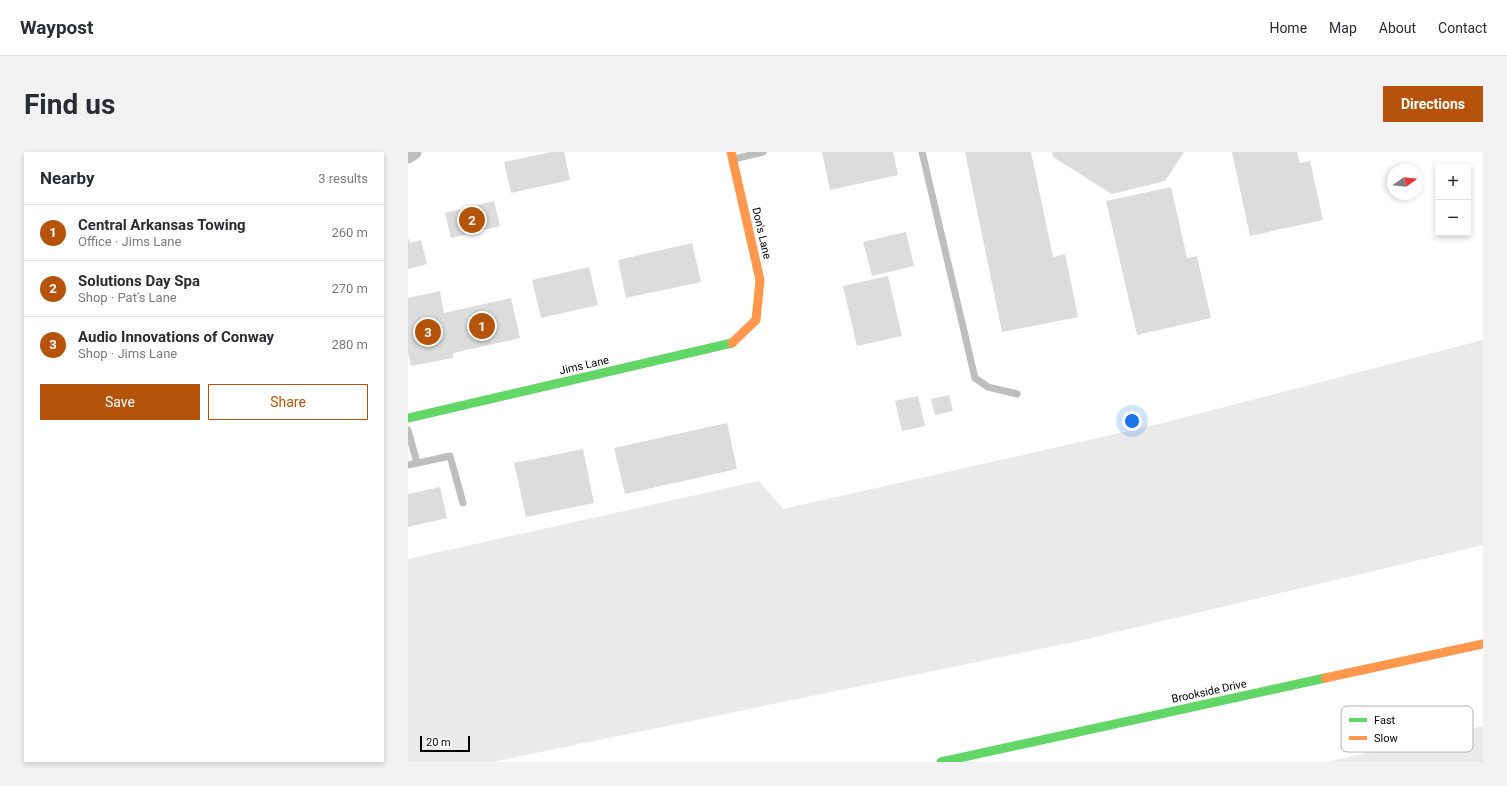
<!DOCTYPE html>
<html lang="en">
<head>
<meta charset="utf-8">
<style>
  body { margin:0; font-family:Roboto,sans-serif; background:#f2f2f3; color:#2b2b33 }
  .controls { position:absolute; right:12px; top:12px; display:grid; overflow:hidden; border-radius:0px; box-shadow:0 2px 6px #0003 }
  .controls button { width:36px; height:36px; display:grid; place-items:center; padding:0; border:0; border-bottom:1px solid #e1e1e2; background:#fff; color:#2b2b33; font:20px sans-serif }
  .compass { position:absolute; left:979px; top:12px; width:36px; height:36px; border-radius:50%; background:#fff; box-shadow:0 2px 6px #0003; rotate:76deg }
  .scale { position:absolute; left:12px; bottom:10px; width:50px; box-sizing:border-box; padding-left:4px; border:2px solid #000; border-top:0; font-size:11px; line-height:14px; white-space:nowrap; color:#000; -webkit-text-stroke:3px #fff; paint-order:stroke }
  .you { position:absolute; left:724px; top:269px; width:14px; height:14px; margin:-10px; border:3px solid #fff; border-radius:50%; background:#1a73e8; box-shadow:0 0 0 6px #1a73e833 }
  .badge { display:grid; place-items:center; width:26px; height:26px; border-radius:50%; background:#b45309; color:#fff; font-size:13px; font-weight:700 }
  .pin { position:absolute; translate:-50% -50%; border:2px solid #fff; box-shadow:0 1px 4px #0006 }
  .list { margin:0; padding:0; list-style:none }
  h2 { display:flex; justify-content:space-between; align-items:center; height:52px; margin:0; padding:0 16px; font-size:17px }
  h2 small { font-size:13px; font-weight:400; color:#7c7c81 }
  .list li { display:grid; grid-template-columns:26px 1fr auto; gap:12px; align-items:center; box-sizing:border-box; height:56px; padding:0 16px; border-top:1px solid #e1e1e2 }
  .list b { display:block; font-size:15px; white-space:nowrap }
  .list p { margin:0; font-size:13px; white-space:nowrap; color:#7c7c81 }
  .list em { font-size:13px; font-style:normal; color:#7c7c81 }
  .actions { display:flex; gap:8px; padding:12px 16px }
  .actions a { flex:1; padding:9px 0; border:1px solid #b45309; border-radius:0px; text-align:center; font-size:14px; color:#b45309 }
  .actions .main { background:#b45309; color:#fff }
  .map { position:relative; flex:none; width:1075px; height:610px; overflow:hidden; border-radius:0px }
  header { display:flex; align-items:center; gap:24px; box-sizing:border-box; height:56px; padding:0 20px; background:#fff; border-bottom:1px solid #e1e1e2 }
  header strong { font-size:19px }
  nav { display:flex; gap:22px; margin-inline-start:auto; font-size:14px }
  .intro { display:flex; align-items:center; justify-content:space-between; box-sizing:border-box; height:96px; padding:0 24px }
  h1 { margin:0; font-size:28px }
  .button { padding:10px 18px; border-radius:0px; background:#b45309; color:#fff; font-size:14px; font-weight:700 }
  main { display:flex; gap:24px; padding:0 24px }
  aside { flex:1; background:#fff; border-radius:0px; box-shadow:0 2px 6px #0003 }
  .map>svg:first-child { display:block }
</style>
</head>
<body>
<header>
<strong>Waypost</strong>
<nav><a>Home</a><a>Map</a><a>About</a><a>Contact</a></nav>
</header>
<div class="intro"><h1>Find us</h1><a class="button">Directions</a></div>
<main>
<aside>
<h2>Nearby<small>3 results</small></h2>
<ul class="list">
<li><span class="badge">1</span><div><b>Central Arkansas Towing</b><p>Office · Jims Lane</p></div><em>260 m</em></li>
<li><span class="badge">2</span><div><b>Solutions Day Spa</b><p>Shop · Pat's Lane</p></div><em>270 m</em></li>
<li><span class="badge">3</span><div><b>Audio Innovations of Conway</b><p>Shop · Jims Lane</p></div><em>280 m</em></li>
</ul>
<div class="actions"><a class="main">Save</a><a>Share</a></div>
</aside>
<div class="map">
<svg width="1075" height="610" viewBox="0 0 1075 610">
  <rect width="100%" height="100%" fill="#fff"/>
  <!-- green -->
  <g fill="#eaeaea">
    <polygon points="1075,188 1075,393 666,490 84,610 0,610 0,407 351,329 375,357 747,273"/>
    <polygon points="1075,574 1075,610 920,610"/>
  </g>
  <!-- building -->
  <g fill="#dcdcdc">
    <polygon points="143,0 156,0 162,28 103,41 96,10"/>
    <polygon points="414,0 485,0 490,23 422,38"/>
    <polygon points="557,0 623,0 645,105 657,102 670,165 594,180"/>
    <polygon points="644,0 776,0 757,29 704,42 645,5"/>
    <polygon points="824,0 889,0 892,11 902,9 915,68 842,84"/>
    <polygon points="763,35 779,106 789,104 803,166 729,183 698,49"/>
    <polygon points="86,49 92,74 43,86 37,61"/>
    <polygon points="498,80 506,114 464,124 455,90"/>
    <polygon points="0,85 2,91 13,88 19,112 0,117"/>
    <polygon points="284,91 293,130 218,146 210,108"/>
    <polygon points="181,115 190,153 133,166 124,128"/>
    <polygon points="480,124 494,184 449,194 435,134"/>
    <polygon points="32,139 36,161 103,146 112,186 45,201 45,206 3,214 0,200 0,146"/>
    <polygon points="541,243 545,259 527,263 523,247"/>
    <polygon points="510,244 517,274 494,279 487,249"/>
    <polygon points="319,271 329,317 217,342 206,296"/>
    <polygon points="175,297 186,351 118,365 106,311"/>
    <polygon points="32,335 39,366 0,375 0,342"/>
  </g>
  <g fill="none" stroke-linecap="round" stroke-linejoin="round">
    <!-- lane -->
    <g stroke="#bebebe" stroke-width="7">
      <polyline points="514,0 567,226 580,235 609,242"/>
      <polyline points="326,7 355,0"/>
      <polyline points="0,278 9,311"/>
      <polyline points="0,313 42,304 55,351"/>
    </g>
    <!-- street -->
    <polyline stroke="#bebebe" stroke-width="15" points="0,4 6,0"/>
    <!-- fast -->
    <g stroke="#63d668" stroke-width="9">
      <polyline points="0,266 324,191"/>
      <polyline points="533,610 917,526"/>
    </g>
    <!-- slow -->
    <g stroke="#ff974d" stroke-width="9">
      <polyline points="323,0 352,128 348,168 324,191"/>
      <polyline points="917,526 1075,492"/>
    </g>
  </g>
  <g text-anchor="middle" stroke-width="3" stroke-linejoin="round" paint-order="stroke">
    <!-- street labels -->
    <g font-size="11" fill="#000" stroke="#fff">
      <text transform="translate(354 81) rotate(77)" y="4">Don's Lane</text>
      <text transform="translate(176 213) rotate(-13)" y="4">Jims Lane</text>
      <text transform="translate(801 539) rotate(-12)" y="4">Brookside Drive</text>
    </g>
  </g>
  <!-- legend -->
  <rect x="933" y="554" width="132" height="46" rx="6" fill="#fff" stroke="#b2b2b2" stroke-width="1"/>
  <rect x="941" y="566" width="18" height="4" fill="#63d668"/>
  <rect x="941" y="584" width="18" height="4" fill="#ff974d"/>
  <g font-size="11" fill="#000">
    <text x="966" y="572">Fast</text>
    <text x="966" y="590">Slow</text>
  </g>
</svg>
<div class="controls">
<button>+</button>
<button>−</button>
</div>
<svg class="compass" viewBox="-18 -18 36 36"><path d="M0-13l5 13h-10z" fill="#e53935"/><path d="M0 13l5-13h-10z" fill="#7c7c81"/></svg>
<div class="scale">20 m</div>
<div class="you"></div>
<div class="pin badge" style="left:74px;top:174px">1</div>
<div class="pin badge" style="left:64px;top:68px">2</div>
<div class="pin badge" style="left:20px;top:180px">3</div>
</div>
</main>
</body>
</html>
